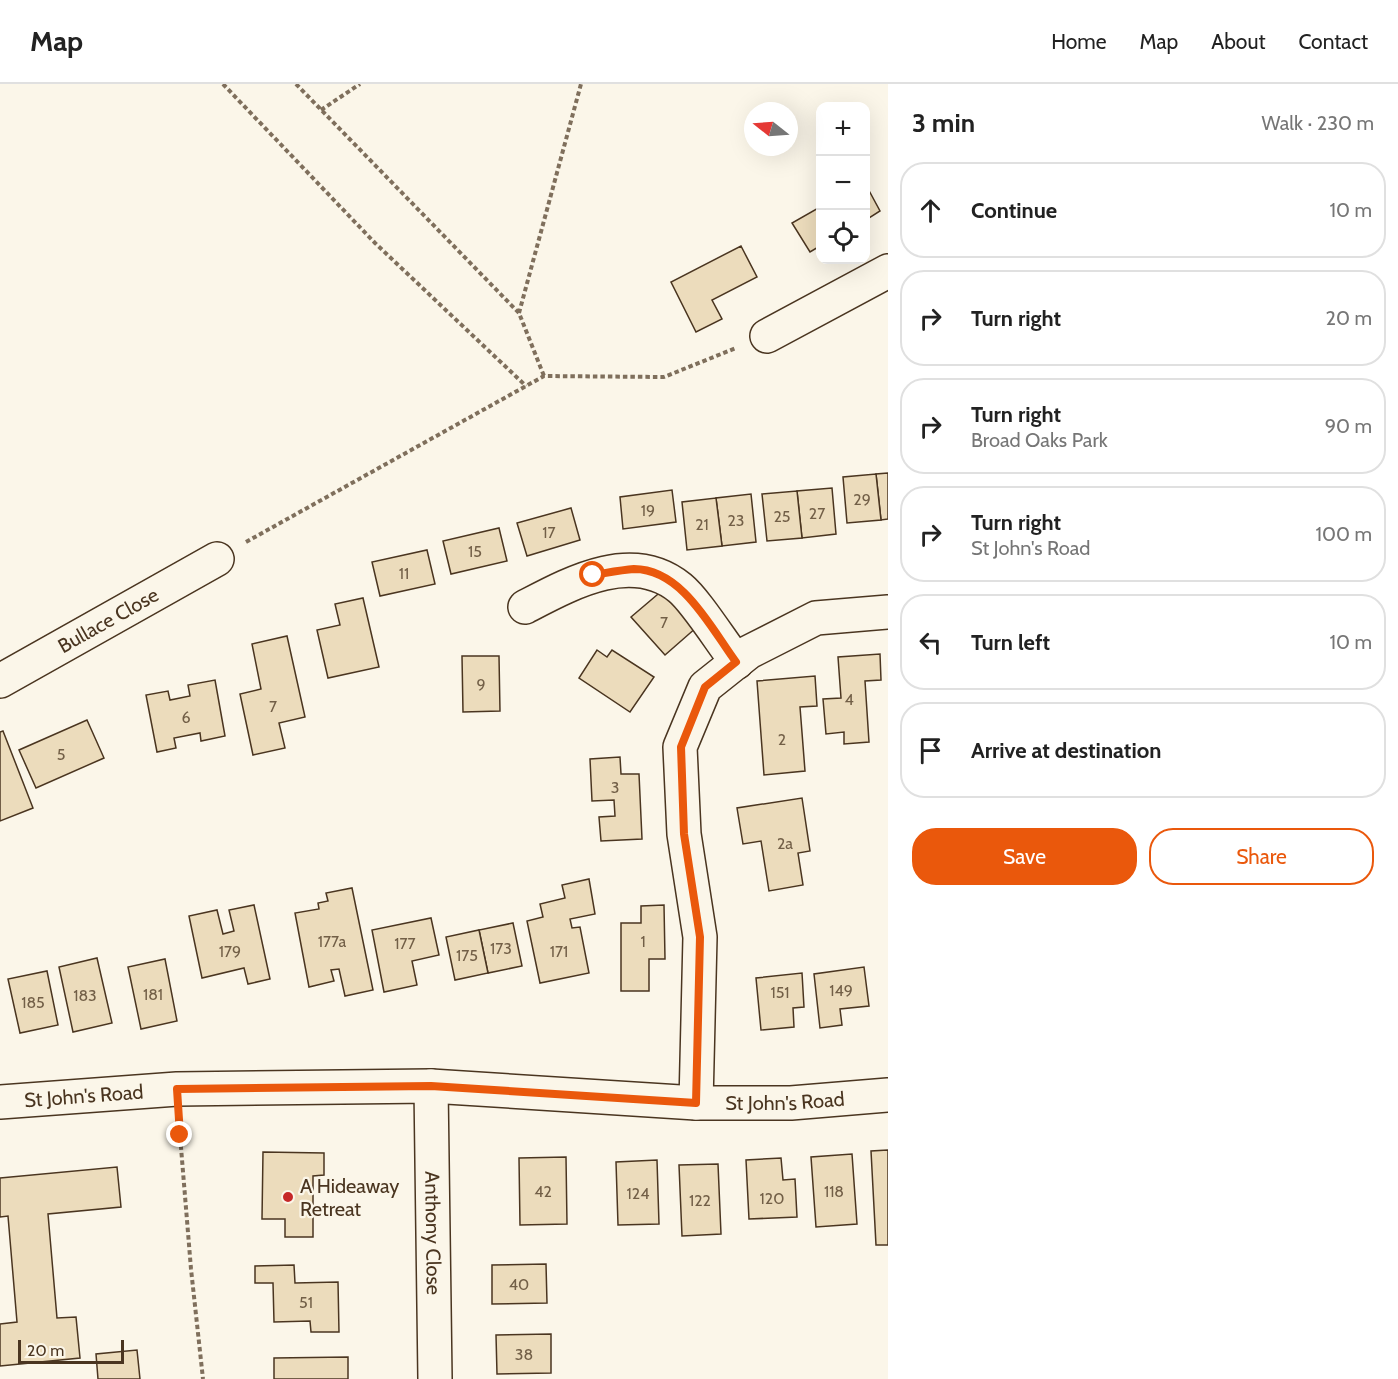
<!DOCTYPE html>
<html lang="en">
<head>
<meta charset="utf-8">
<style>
  body { margin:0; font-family:Cabin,sans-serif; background:#f2f2f2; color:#222 }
  .controls { position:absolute; right:18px; top:18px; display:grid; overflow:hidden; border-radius:12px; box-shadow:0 6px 24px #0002 }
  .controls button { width:54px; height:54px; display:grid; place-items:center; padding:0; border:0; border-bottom:2px solid #e0e0e0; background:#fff; color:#222; font:30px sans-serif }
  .compass { position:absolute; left:744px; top:18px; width:54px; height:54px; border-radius:50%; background:#fff; box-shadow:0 6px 24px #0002; rotate:287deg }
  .scale { position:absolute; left:18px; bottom:15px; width:106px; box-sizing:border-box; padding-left:6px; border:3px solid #4a3520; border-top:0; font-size:16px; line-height:21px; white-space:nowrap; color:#4a3520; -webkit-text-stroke:4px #fbf6e9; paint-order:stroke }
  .stop { position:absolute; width:18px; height:18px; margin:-14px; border:4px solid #ea580c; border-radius:50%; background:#fff }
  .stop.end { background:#ea580c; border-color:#fff; box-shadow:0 2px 6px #0008 }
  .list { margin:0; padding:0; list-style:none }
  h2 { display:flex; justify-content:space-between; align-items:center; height:78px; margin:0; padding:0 24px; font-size:26px }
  h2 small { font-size:20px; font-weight:400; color:#767676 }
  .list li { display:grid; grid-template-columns:39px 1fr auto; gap:18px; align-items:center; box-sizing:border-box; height:96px; margin:0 12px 12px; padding:0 12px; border:2px solid #e0e0e0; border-radius:24px }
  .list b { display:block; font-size:22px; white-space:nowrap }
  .list p { margin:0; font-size:20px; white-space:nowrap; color:#767676 }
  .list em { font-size:20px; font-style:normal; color:#767676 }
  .actions { display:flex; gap:12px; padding:18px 24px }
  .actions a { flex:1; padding:14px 0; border:2px solid #ea580c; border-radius:24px; text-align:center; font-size:21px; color:#ea580c }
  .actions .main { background:#ea580c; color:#fff }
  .icon { flex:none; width:33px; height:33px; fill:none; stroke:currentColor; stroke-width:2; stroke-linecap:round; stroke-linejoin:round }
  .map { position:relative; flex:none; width:888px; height:1295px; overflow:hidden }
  header { display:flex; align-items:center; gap:36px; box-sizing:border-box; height:84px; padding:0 30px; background:#fff; border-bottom:2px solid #e0e0e0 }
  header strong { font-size:28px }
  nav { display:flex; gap:33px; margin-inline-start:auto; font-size:21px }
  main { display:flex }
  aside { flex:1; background:#fff }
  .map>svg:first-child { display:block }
</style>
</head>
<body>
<header>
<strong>Map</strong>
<nav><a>Home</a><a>Map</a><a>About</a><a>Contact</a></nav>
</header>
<main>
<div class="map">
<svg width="888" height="1295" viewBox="0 0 888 1295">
  <rect width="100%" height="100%" fill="#fbf6e9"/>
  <!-- building -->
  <g fill="#ecdcbc" stroke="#4a3520" stroke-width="1.5">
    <polygon points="866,101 880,127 866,136"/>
    <polygon points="820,123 820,162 810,168 792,139"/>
    <polygon points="741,162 757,193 712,216 722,235 696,248 671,198"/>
    <polygon points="888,389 888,435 881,436 876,390"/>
    <polygon points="876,390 881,436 847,439 843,393"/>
    <polygon points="832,404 836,450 802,454 797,407"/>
    <polygon points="672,406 676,438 623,445 620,413"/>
    <polygon points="797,407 802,454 767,457 762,410"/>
    <polygon points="751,410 756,458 722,462 716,414"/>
    <polygon points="716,414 722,462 687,466 682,418"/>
    <polygon points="571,424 580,456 527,472 517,439"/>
    <polygon points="499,444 507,477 451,490 443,457"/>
    <polygon points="427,466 435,500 380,512 372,478"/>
    <polygon points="664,505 697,543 665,571 631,533"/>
    <polygon points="363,514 379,583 328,594 317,546 340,541 335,520"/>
    <polygon points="287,552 305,633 279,639 285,664 253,671 240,610 261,605 252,560"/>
    <polygon points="597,566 607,573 612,566 654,593 630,628 579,594"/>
    <polygon points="880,570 881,596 865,597 869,658 844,660 844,648 826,650 823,615 841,614 838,573"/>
    <polygon points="462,572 499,572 500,627 463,628"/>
    <polygon points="815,592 817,622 800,623 805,687 764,691 757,597"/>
    <polygon points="215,596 225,652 201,657 200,649 174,654 176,664 157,668 146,611 168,607 170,616 190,612 188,601"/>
    <polygon points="87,636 104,674 36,704 19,666"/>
    <polygon points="3,647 33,724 0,737 0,648"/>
    <polygon points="620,673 621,690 639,690 642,755 601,757 599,733 615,732 614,716 592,717 590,675"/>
    <polygon points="802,714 810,767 798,769 803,801 769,807 761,757 743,760 737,724"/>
    <polygon points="589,795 595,830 570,835 572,844 580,843 589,889 540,899 527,837 543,833 540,820 565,814 562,801"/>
    <polygon points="352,804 373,906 345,912 339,885 331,886 334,897 309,903 295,829 319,825 318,819 328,817 326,809"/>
    <polygon points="254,821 270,895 248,900 244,884 202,894 189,832 217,826 223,850 234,847 229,826"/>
    <polygon points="664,821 665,875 649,875 649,907 621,907 621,839 641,839 641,822"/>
    <polygon points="431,834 439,871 412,877 417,901 384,908 372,846"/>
    <polygon points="513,839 522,882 488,889 479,846"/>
    <polygon points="479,846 488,889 455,896 446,853"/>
    <polygon points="97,874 112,939 73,948 59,883"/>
    <polygon points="165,875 177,937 141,945 128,883"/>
    <polygon points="864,883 869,922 840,925 842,941 820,944 814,890"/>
    <polygon points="47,887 58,941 20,949 8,895"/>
    <polygon points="802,889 804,923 793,924 794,943 761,946 756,894"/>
    <polygon points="888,1066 888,1161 876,1161 871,1067"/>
    <polygon points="263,1068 324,1069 324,1091 313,1092 313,1153 285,1153 285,1135 262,1135"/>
    <polygon points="852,1070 857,1140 816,1143 811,1073"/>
    <polygon points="566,1073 567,1140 520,1141 519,1074"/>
    <polygon points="781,1074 783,1096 795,1095 797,1133 749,1135 746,1076"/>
    <polygon points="657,1076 659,1140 618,1141 616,1078"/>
    <polygon points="718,1080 721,1150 682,1152 679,1081"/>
    <polygon points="117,1083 121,1123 48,1130 57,1234 76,1233 80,1274 0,1282 0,1240 17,1238 8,1132 0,1133 0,1094"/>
    <polygon points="546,1180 547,1219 492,1220 492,1181"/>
    <polygon points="294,1181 295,1199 338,1198 339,1248 311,1248 310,1237 274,1238 273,1199 255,1199 255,1182"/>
    <polygon points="551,1250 551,1289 497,1290 496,1251"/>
    <polygon points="137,1266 140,1295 98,1295 96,1270"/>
    <polygon points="348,1273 348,1295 274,1295 274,1274"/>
  </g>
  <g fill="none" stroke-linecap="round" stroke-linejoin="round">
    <defs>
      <g id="minor">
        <polyline points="767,252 888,187"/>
        <path d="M525 523C571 499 632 465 680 504 696 517 722 559 737 578"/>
        <path id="s1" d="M0 597 217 475"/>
        <path id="s2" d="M431 1002 435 1295"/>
        <path id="s3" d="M0 1018 177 1005 431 1002 696 1019H791L888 1011"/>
        <polyline points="696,1019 700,853 684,750 680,663 705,603 749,568 816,534 888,528"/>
      </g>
    </defs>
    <!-- minor casing -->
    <use href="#minor" stroke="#4a3520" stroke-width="36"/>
    <!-- path -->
    <g stroke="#7f6f5c" stroke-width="4" stroke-dasharray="4.5 3" stroke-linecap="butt">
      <polyline points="223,0 375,159 526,302"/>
      <polyline points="296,0 519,229 544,292"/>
      <polyline points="321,26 360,0"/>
      <polyline points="519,229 581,0"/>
      <polyline points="246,458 544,292 664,293 736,264"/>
      <polyline points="179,1039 191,1185 203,1295"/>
    </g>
    <!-- minor -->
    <use href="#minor" stroke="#fbf6e9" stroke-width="33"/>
  </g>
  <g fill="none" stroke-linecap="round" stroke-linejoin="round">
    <!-- route -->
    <path stroke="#ea580c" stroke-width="8" d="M180 1051 177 1005 431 1002 696 1019 700 853 684 750 681 663 705 603 736 578C711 544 682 485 634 485 621 486 606 489 593 491"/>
  </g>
  <!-- markers -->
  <circle fill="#c62828" stroke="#fbf6e9" stroke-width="2" cx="288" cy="1113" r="6"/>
  <g text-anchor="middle" stroke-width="4.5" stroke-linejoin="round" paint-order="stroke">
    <!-- number labels -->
    <g font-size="16" fill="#725f47">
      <text x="862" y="421">29</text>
      <text x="648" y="432">19</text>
      <text x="817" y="435">27</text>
      <text x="782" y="438">25</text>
      <text x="736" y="442">23</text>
      <text x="702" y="446">21</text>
      <text x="549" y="454">17</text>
      <text x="475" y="473">15</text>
      <text x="404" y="495">11</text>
      <text x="664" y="544">7</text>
      <text x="481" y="606">9</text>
      <text x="849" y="621">4</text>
      <text x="273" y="628">7</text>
      <text x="186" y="639">6</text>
      <text x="782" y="661">2</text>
      <text x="61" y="676">5</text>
      <text x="615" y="709">3</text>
      <text x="785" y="765">2a</text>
      <text x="332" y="863">177a</text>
      <text x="643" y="863">1</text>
      <text x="405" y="865">177</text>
      <text x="501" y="870">173</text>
      <text x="230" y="873">179</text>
      <text x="559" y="873">171</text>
      <text x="467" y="877">175</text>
      <text x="841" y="912">149</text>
      <text x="780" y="914">151</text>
      <text x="153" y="916">181</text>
      <text x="85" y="917">183</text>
      <text x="33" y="924">185</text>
      <text x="543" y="1113">42</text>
      <text x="834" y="1113">118</text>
      <text x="638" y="1115">124</text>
      <text x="772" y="1120">120</text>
      <text x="700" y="1122">122</text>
      <text x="519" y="1206">40</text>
      <text x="306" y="1224">51</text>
      <text x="524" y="1276">38</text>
    </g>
    <!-- street labels -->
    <g font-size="20" fill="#4a3520" stroke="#fbf6e9">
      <text dy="7" stroke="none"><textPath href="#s1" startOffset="124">Bullace Close</textPath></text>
      <text dy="7" stroke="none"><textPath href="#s3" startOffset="84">St John's Road</textPath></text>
      <text dy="7" stroke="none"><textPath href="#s3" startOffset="786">St John's Road</textPath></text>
      <text dy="7" stroke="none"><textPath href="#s2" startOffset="147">Anthony Close</textPath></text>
    </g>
    <!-- poi labels -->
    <g font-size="20" fill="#4a3520" stroke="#fbf6e9" text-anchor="start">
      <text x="300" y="1109">A Hideaway<tspan x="300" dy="23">Retreat</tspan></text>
    </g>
  </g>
</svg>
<div class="controls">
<button>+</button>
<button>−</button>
<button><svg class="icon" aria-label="locate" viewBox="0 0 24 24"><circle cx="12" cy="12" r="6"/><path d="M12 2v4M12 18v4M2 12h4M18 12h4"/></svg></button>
</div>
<svg class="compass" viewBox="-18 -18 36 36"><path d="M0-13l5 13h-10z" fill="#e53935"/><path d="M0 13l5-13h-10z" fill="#767676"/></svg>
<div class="scale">20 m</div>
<div class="stop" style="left:593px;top:491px"></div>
<div class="stop end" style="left:180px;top:1051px"></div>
</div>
<aside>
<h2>3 min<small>Walk · 230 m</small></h2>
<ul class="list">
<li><svg class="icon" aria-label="ahead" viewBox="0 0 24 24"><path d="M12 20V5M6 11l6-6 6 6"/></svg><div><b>Continue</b></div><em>10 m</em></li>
<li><svg class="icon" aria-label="right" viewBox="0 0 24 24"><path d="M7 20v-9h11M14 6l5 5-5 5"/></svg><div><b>Turn right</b></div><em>20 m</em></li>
<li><svg class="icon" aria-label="right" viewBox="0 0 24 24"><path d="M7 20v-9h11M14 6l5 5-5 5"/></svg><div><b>Turn right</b><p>Broad Oaks Park</p></div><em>90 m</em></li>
<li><svg class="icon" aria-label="right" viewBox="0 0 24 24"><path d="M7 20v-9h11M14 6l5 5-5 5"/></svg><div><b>Turn right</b><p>St John's Road</p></div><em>100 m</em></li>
<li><svg class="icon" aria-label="left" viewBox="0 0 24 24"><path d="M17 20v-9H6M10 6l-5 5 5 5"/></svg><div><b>Turn left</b></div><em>10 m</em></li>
<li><svg class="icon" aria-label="arrive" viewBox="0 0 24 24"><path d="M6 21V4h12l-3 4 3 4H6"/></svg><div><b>Arrive at destination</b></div></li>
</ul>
<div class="actions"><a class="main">Save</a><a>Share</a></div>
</aside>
</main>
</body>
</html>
